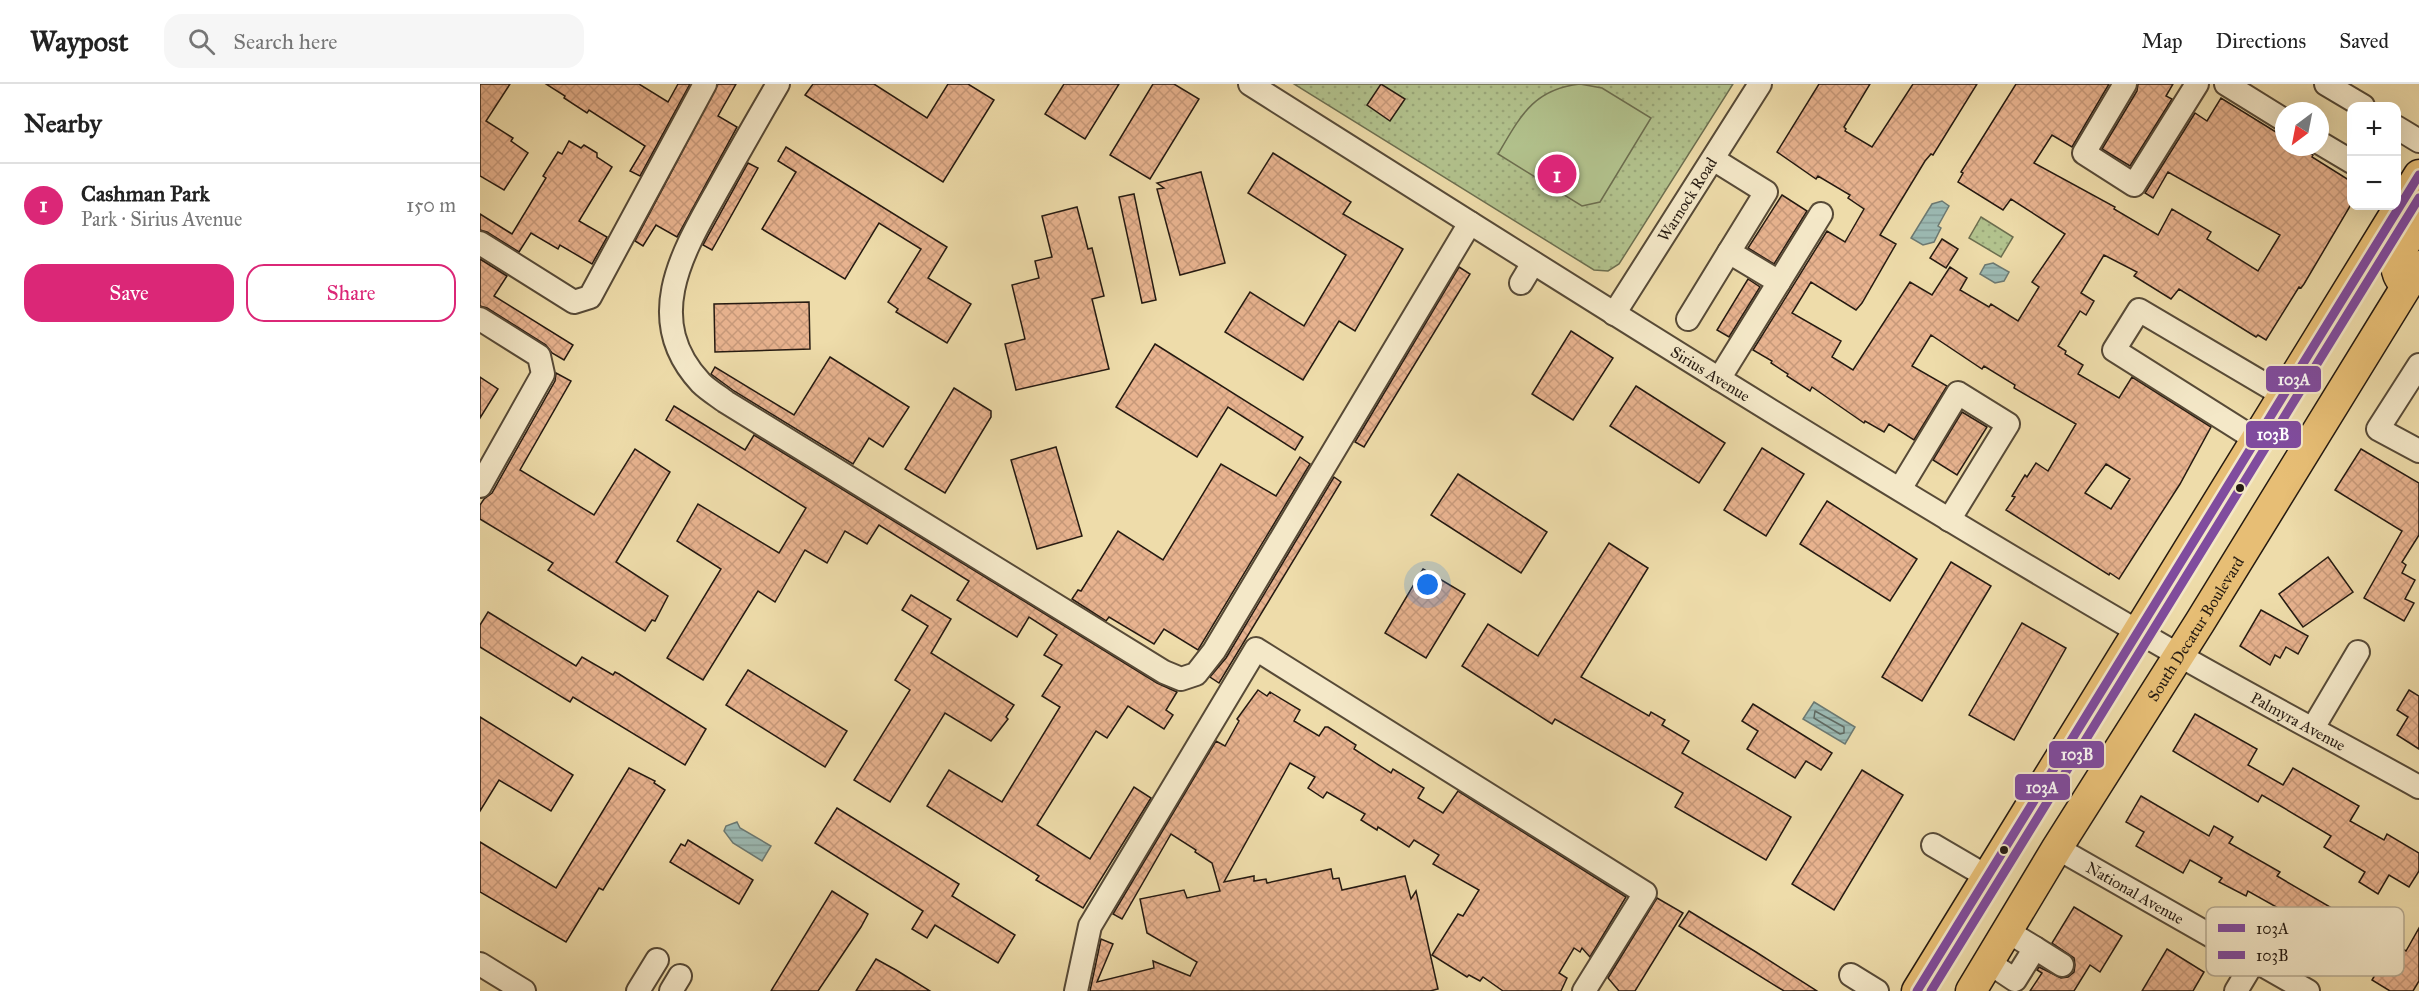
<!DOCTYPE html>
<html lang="en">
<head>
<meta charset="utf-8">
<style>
  body { margin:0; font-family:"IM FELL Great Primer",serif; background:#f6f6f6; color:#222 }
  .controls { position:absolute; right:18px; top:18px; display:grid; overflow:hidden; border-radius:12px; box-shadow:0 6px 24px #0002 }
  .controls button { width:54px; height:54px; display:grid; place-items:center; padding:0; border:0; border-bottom:2px solid #e0e0e0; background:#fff; color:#222; font:30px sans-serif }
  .compass { position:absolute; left:1795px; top:18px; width:54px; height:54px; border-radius:50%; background:#fff; box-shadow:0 6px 24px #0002; rotate:212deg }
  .you { position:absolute; left:948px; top:501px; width:21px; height:21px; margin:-15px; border:4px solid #fff; border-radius:50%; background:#1a73e8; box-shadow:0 0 0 9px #1a73e833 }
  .badge { display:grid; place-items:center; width:39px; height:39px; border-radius:50%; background:#db2777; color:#fff; font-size:20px; font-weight:700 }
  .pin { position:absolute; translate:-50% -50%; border:3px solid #fff; box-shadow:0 2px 6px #0006 }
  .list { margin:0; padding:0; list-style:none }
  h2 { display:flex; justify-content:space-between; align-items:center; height:78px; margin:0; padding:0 24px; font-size:26px }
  h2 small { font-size:20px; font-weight:400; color:#767676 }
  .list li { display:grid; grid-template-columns:39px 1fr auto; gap:18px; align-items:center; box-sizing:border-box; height:84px; padding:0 24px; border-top:2px solid #e0e0e0 }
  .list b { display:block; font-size:22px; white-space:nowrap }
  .list p { margin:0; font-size:20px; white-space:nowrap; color:#767676 }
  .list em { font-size:20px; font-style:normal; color:#767676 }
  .actions { display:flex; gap:12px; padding:18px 24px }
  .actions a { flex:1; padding:14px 0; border:2px solid #db2777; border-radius:18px; text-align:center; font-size:21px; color:#db2777 }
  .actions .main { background:#db2777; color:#fff }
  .icon { flex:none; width:33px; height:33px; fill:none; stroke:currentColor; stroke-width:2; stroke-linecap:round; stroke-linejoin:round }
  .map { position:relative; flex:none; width:1939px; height:907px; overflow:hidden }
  header { display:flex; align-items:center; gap:36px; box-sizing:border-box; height:84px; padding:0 30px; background:#fff; border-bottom:2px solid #e0e0e0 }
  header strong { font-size:28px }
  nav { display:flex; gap:33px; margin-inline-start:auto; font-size:21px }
  .search { width:420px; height:54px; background:#f6f6f6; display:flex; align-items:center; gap:15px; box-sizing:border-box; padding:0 21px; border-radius:18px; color:#767676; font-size:22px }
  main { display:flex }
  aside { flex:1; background:#fff }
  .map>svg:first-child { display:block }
</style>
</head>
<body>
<header>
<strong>Waypost</strong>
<div class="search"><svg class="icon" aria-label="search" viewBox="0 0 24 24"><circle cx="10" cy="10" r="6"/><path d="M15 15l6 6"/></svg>Search here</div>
<nav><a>Map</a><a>Directions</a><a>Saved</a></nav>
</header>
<main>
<aside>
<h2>Nearby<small></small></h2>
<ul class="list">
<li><span class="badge">1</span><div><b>Cashman Park</b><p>Park · Sirius Avenue</p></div><em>150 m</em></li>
</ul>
<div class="actions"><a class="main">Save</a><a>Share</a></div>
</aside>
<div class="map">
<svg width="1939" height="907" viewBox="0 0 1939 907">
  <defs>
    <pattern id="green-dots" width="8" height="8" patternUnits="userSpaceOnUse" patternTransform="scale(1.5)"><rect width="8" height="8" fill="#b2c28d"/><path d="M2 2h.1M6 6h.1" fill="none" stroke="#99a679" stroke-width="1.8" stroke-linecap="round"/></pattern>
    <pattern id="water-rules" width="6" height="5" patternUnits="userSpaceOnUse" patternTransform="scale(1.5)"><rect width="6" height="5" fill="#9cb9b2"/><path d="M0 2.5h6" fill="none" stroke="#869e98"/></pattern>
    <pattern id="building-cross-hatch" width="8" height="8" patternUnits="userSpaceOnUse" patternTransform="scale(1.5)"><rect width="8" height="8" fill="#e8b38f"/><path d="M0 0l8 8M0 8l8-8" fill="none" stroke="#c7997a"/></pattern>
  </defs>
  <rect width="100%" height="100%" fill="#eedcaa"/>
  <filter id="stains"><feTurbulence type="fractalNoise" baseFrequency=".00333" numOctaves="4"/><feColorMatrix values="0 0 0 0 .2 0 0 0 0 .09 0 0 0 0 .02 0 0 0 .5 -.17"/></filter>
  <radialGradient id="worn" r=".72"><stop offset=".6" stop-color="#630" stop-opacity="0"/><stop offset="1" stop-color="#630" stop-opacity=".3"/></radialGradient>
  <!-- green -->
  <g fill="url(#green-dots)" stroke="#6c6e4f" stroke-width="1.5">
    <polygon points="814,0 1253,0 1139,180 1128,187 1114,186"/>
    <polygon points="1501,133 1533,153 1521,173 1489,154"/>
  </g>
  <!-- pitch -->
  <path fill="#b2c28d" stroke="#6c6e4f" stroke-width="1.5" d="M1100 0 1122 4 1171 34 1120 118 1102 122 1018 70C1040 33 1053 5 1100 0Z"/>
  <!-- water -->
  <g fill="url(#water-rules)" stroke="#6c7972" stroke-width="1.5">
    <polygon points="1462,117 1469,122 1458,142 1461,144 1454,158 1443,161 1431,154 1452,120"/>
    <polygon points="1513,179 1529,188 1524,197 1515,199 1500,190 1505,181"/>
    <polygon points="1334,618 1375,643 1365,660 1323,635"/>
    <polygon points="257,738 260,744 291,762 282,777 253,759 244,747 246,742"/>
  </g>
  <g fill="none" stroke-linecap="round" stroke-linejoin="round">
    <!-- shore -->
    <polygon stroke="#606a62" stroke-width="1.5" points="1335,627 1364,643 1364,649 1360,650 1334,634"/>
  </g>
  <!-- building -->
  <g fill="url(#building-cross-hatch)" stroke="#251a11" stroke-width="1.5" fill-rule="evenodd">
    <polygon points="0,0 30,0 6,37 33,54 31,57 48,69 24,106 0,92"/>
    <polygon points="66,0 159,0 188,18 198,0 210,0 160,92 150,87 165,62 109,26 107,29 84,14 85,12"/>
    <polygon points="238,0 256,0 238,32 257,43 197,153 176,141 163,162 155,157"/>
    <polygon points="333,0 394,0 447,34 468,0 488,0 514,16 463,98 325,11"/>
    <polygon points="584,0 639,0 605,55 565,30"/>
    <polygon points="673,0 694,0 719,15 670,95 630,71"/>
    <polygon points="901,0 925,15 910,37 887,21"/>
    <path d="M1339 0H1390L1364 43 1366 45 1365 47 1392 63 1433 0H1497L1453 71 1451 70 1445 77 1400 151 1416 160 1382 219 1376 226 1331 198 1312 229 1361 257 1352 273 1373 286 1430 198 1452 211 1470 183 1487 194 1480 206 1509 223 1511 220 1538 237 1559 203 1552 198 1585 150 1531 115 1523 126 1478 98 1483 89 1481 88 1536 0H1629L1592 63 1572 51 1554 79 1635 123 1634 125 1678 151 1692 125 1731 148 1727 155 1778 187 1800 151 1688 88 1673 114 1665 109 1715 29 1727 37 1741 14 1804 53V63H1820L1833 71 1832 73 1872 98V117L1869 124 1824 200 1821 204 1819 203 1786 256 1778 251 1776 253 1699 205 1691 215 1654 192 1657 188 1624 171 1601 209 1614 217 1606 231 1600 227 1578 262 1586 267 1585 270 1603 281 1598 290 1639 314 1652 293 1731 343 1700 400 1639 495 1630 489 1629 491 1526 426 1535 413 1532 412 1545 391 1547 393 1556 379 1568 387 1596 340 1534 304 1535 301 1504 282 1502 285 1451 251 1432 282 1467 302 1434 356 1409 340 1404 348 1385 337 1384 339 1332 303 1330 307 1307 292 1308 290 1291 279 1292 277 1273 266 1347 147 1365 158 1384 125 1368 114 1370 111 1338 92 1336 95 1297 68ZM1626 380 1650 395 1631 425 1605 409Z"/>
    <polygon points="1658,0 1693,0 1686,12 1692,15 1650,82 1622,65 1657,7"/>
    <polygon points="89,57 101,64 104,61 117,69 117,73 132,83 99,137 127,153 112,180 80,161 78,165 51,149 39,168 7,148 0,146 0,130 32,150 66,94 63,92 78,68 82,70"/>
    <polygon points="306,63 467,163 448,194 491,220 467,259 416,228 418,225 408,218 441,165 399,139 365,195 282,145 316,88 298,77"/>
    <polygon points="793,69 871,118 863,130 923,165 875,247 859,237 823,296 745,248 770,208 824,242 866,171 768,109"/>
    <polygon points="268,79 278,84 232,166 223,161"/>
    <polygon points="721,88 745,179 700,191 677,105 684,104 677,99"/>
    <polygon points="654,110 676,216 662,219 639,113"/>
    <polygon points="1302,111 1327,127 1294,180 1268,164"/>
    <polygon points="597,123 608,165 612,164 624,212 612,215 629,285 536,306 525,260 545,255 532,201 559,194 555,177 572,173 562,132"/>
    <polygon points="1462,155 1478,165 1466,184 1450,174"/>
    <polygon points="0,175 27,192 14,212 93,261 84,276 72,269 66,261 7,224 0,222"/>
    <polygon points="979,183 990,190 884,363 875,358"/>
    <polygon points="1268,195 1280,203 1249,253 1237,246"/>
    <polygon points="329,218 330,265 235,268 234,220"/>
    <polygon points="1091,247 1133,274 1093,336 1052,310"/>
    <polygon points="675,260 823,353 815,366 748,323 717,373 636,323"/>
    <polygon points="350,273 429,323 403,363 389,354 373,380 254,307 231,290 235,283 314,331"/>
    <polygon points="76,289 91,297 40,386 114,431 155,365 190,388 136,478 188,512 175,537 172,536 165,547 68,486 73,479 0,435 0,421 4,415 12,409 75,297"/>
    <polygon points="0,293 18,305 0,334"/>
    <polygon points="1156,302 1245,359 1219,399 1130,342"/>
    <polygon points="474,304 511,327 511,333 465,409 425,385"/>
    <polygon points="194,322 265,366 274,351 677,599 697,608 686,626 693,631 684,645 648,622 627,654 616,647 557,741 610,775 654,703 671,714 603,824 556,796 559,792 447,722 469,686 522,718 580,623 562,612 582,581 564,571 577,551 549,533 537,553 477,516 489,497 399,441 387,460 365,447 347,479 325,466 295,518 278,507 223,596 187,574 241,485 197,457 218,420 299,469 326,424 186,336"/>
    <polygon points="1482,328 1507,343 1477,391 1453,376"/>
    <polygon points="576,363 602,452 557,465 531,376"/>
    <polygon points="1282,364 1324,390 1286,452 1244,426"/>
    <polygon points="1881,365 1939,399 1939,451 1922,478 1926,481 1922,489 1935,496 1925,515 1934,519 1924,537 1884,514 1922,447 1855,406"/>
    <polygon points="820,373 830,380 718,566 684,545 674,560 629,533 626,537 592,515 598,506 601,507 638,447 683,476 741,380 796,412"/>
    <polygon points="978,390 1067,448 1041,489 951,431"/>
    <polygon points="854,393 861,398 739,599 730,593 746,574"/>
    <polygon points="1347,417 1437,475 1410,517 1320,460"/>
    <polygon points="1129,459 1168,484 1101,593 1169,632 1171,628 1185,636 1182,641 1209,657 1202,669 1311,733 1286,776 1195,723 1203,709 1075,635 1072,640 982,582 1008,540 1058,572"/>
    <polygon points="1848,473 1873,508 1823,543 1799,510"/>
    <polygon points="1471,478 1511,502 1442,617 1402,593"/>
    <polygon points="943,485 985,510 946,574 905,549"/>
    <polygon points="431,511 471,535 451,569 534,621 526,633 528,635 511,657 465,629 410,718 374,696 430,606 415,596 448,542 422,526"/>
    <polygon points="1781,526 1828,552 1818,570 1806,563 1800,574 1795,571 1790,581 1760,562"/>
    <polygon points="8,528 96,582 102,573 133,591 135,588 139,590 226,645 205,681 93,613 90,618 0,563 0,541"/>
    <polygon points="1542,539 1586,564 1534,656 1489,631"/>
    <polygon points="268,586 367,647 345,683 246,621"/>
    <polygon points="778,606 787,612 790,608 820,626 814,637 839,652 845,643 848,643 876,661 874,665 911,689 913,685 944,704 938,714 963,729 978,707 1146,813 1110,873 1102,864 1100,868 1094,864 1079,889 1087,894 1081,907 1023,907 1003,893 1000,897 989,891 987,893 952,871 978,830 983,832 999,806 953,780 959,771 934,756 929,763 898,743 897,746 881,736 885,730 847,708 843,714 828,704 835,693 810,679 744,798 774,792 774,797 786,795 787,799 851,785 853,795 859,794 862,806 925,792 931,815 936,807 958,905 950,907 610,907 621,855 633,860 617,898 674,884 673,877 710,892 717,878 667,849 660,815 704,806 707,814 740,807 732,779 715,768 716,766 691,750 642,835 633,830 736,657 745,662 759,637 757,635"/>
    <polygon points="1929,606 1939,612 1939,665 1917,651 1928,633 1917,626"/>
    <polygon points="1273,620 1352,669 1341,686 1326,677 1315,694 1267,665 1278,647 1262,637"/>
    <polygon points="1715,630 1777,665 1768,681 1803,701 1813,684 1879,722 1870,737 1904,756 1907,750 1939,769 1939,787 1929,803 1909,791 1898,810 1879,798 1885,788 1844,763 1851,752 1782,711 1778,718 1693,667"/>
    <polygon points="0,633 93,691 71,727 19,696 0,727"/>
    <polygon points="149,684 175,697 174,699 185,706 123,806 119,804 86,858 0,808 0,758 76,804"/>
    <polygon points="1382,686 1423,711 1354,826 1312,800"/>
    <polygon points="1661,712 1729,752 1734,742 1753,753 1749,759 1800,788 1797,792 1867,833 1868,831 1926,867 1939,844 1939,897 1933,907 1910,907 1892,896 1901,881 1866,860 1857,876 1836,865 1792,839 1800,825 1768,807 1766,812 1739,798 1742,794 1710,776 1703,789 1656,762 1664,748 1646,738"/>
    <polygon points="357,724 479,800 472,812 535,851 518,879 455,841 447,854 432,845 443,827 335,759"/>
    <polygon points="208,756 273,796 259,820 190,778 201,760 205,762"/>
    <polygon points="352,807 388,830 381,843 338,907 291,907"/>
    <polygon points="1177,814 1203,829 1155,907 1139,907 1128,894"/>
    <polygon points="1594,823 1642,852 1620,888 1610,881 1594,907 1550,907 1562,889 1557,886 1559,883 1581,894 1588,893 1594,888 1595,881 1594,874 1572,859"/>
    <polygon points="1209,827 1276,868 1337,907 1304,907 1199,842"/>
    <polygon points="1687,865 1724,888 1713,907 1662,907"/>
    <polygon points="396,875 416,886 450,907 376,907"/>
  </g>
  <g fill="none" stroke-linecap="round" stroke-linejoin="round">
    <defs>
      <g id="minor">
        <path d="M298 0C277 36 257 71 237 107 202 169 162 236 221 299 228 306 238 312 246 318L684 588 701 595 716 590 734 567 990 139"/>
        <path id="s1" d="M770 0C1063 185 1357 372 1657 547 1749 601 1845 651 1939 703"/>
        <polyline points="1645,0 1604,69 1654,101 1717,0"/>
        <polyline points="1746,0 1804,36"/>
        <polyline points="1846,0 1883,22"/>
        <polyline points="1916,43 1939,57"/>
        <polyline points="1840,59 1872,78"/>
        <polyline points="1233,75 1286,108 1249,168 1299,198"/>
        <polyline points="0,159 94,218 110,213 225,0"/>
        <polyline points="1041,199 1053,179"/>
        <path id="s2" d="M1134 230 1280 0"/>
        <polyline points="0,235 59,272 63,290 0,402"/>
        <polyline points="1208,235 1249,168"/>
        <polyline points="1939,281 1898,345 1939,367"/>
        <polyline points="1239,295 1341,130"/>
        <polyline points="1775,355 1634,266 1659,226 1803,311"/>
        <polyline points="1420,405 1478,309 1528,340 1469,436"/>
        <polyline points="1833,644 1878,568"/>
        <polyline points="1453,761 1506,792"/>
        <path id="s3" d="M1577 764 1828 907"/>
        <polyline points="1555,864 1582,881"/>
        <polyline points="1508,878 1535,896 1555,864 1527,847"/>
        <polyline points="0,880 44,907"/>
        <polyline points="1371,891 1397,907"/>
        <polyline points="158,907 177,876"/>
        <polyline points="191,907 200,892"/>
        <polyline points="596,907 610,842 776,565 1165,809 1104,907"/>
        <polyline points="1756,907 1774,877"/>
      </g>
      <g id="major">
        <path d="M1926 202C1923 198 1919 194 1918 190 1911 174 1931 151 1939 138"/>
        <polyline points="1437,907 1939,91"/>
        <path id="s4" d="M1491 907 1577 764 1720 538 1939 182"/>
      </g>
    </defs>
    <!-- minor casing -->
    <use href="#minor" stroke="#574a37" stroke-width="26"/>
    <!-- major casing -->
    <use href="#major" stroke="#251a11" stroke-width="33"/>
    <!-- minor -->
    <use href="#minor" stroke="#f4e8c8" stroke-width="22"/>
    <!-- major -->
    <use href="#major" stroke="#e7be75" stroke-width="30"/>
    <defs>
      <polyline id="bus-1" points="1437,907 1939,91"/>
      <polyline id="bus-2" points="1451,907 1939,114"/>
    </defs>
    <!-- bus-1 casing -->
    <use href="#bus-1" stroke="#f4e8c8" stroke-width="14"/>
    <!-- bus-2 casing -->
    <use href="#bus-2" stroke="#f4e8c8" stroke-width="14"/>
    <!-- bus-1 -->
    <use href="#bus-1" stroke="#804c9e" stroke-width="9"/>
    <!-- bus-2 -->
    <use href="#bus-2" stroke="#804c9e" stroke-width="9"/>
  </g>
  <!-- markers -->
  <g fill="#251a11" stroke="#f4e8c8" stroke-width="2">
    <circle cx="1760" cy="404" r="5"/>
    <circle cx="1524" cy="766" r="5"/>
  </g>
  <g text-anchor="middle" stroke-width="6" stroke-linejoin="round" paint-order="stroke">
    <!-- street labels -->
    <g font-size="16" fill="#251a11" stroke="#f4e8c8">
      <text dy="6" stroke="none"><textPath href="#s2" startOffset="136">Warnock Road</textPath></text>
      <text dy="6" stroke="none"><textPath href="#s1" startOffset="544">Sirius Avenue</textPath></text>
      <text dy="6" stroke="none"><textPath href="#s4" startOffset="426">South Decatur Boulevard</textPath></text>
      <text dy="6" stroke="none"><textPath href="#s1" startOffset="1227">Palmyra Avenue</textPath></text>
      <text dy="6" stroke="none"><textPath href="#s3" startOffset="90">National Avenue</textPath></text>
    </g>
  </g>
  <!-- legend -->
  <rect x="1726" y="823" width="198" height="69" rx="9" fill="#f4e8c8" stroke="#b6aa91" stroke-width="1.5"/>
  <rect x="1738" y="840" width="27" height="8" fill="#804c9e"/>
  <rect x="1738" y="867" width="27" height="8" fill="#804c9e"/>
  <g font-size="16" fill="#251a11">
    <text x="1776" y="850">103A</text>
    <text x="1776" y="877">103B</text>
  </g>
  <g stroke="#f4e8c8" stroke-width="2">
    <rect x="1785" y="281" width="57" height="28" rx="6" fill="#804c9e"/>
    <rect x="1765" y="336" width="57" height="29" rx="6" fill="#804c9e"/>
    <rect x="1568" y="656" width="57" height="29" rx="6" fill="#804c9e"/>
    <rect x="1534" y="689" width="57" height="28" rx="6" fill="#804c9e"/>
  </g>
  <g font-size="16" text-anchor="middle" font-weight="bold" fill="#fff">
    <text x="1814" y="301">103A</text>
    <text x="1793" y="356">103B</text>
    <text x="1597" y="676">103B</text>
    <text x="1562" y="709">103A</text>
  </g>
  <rect width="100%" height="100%" filter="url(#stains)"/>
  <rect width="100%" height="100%" fill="url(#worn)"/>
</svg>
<div class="controls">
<button>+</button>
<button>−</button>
</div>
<svg class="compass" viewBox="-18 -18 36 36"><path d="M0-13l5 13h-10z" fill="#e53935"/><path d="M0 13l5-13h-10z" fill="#767676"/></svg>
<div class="you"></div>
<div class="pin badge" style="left:1077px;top:90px">1</div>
</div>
</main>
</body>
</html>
